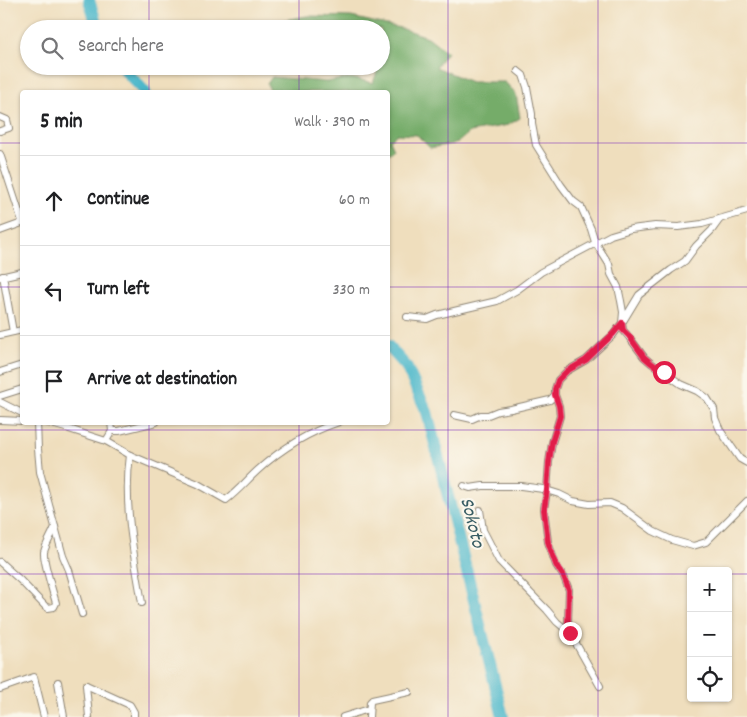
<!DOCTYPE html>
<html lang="en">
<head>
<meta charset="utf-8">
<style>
  body { margin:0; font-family:Dekko,sans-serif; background:#f2f2f2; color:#202124 }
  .controls { position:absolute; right:15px; bottom:15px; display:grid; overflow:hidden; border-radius:5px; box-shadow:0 1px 4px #0004 }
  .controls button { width:45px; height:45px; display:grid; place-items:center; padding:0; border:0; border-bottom:1px solid #e0e0e0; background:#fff; color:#202124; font:25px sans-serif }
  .stop { position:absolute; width:15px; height:15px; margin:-11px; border:4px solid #e11d48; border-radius:50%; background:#fff }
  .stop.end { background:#e11d48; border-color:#fff; box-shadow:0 1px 5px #0008 }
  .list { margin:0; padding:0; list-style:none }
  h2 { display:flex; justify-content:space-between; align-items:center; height:65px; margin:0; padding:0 20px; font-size:21px }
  h2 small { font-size:16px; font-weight:400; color:#757577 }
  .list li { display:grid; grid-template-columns:32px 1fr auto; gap:15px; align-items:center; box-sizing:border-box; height:90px; padding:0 20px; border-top:1px solid #e0e0e0 }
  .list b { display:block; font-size:19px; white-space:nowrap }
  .list em { font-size:16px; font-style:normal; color:#757577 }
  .icon { flex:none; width:28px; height:28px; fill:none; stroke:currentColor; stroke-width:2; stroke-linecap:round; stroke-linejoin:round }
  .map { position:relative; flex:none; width:747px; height:717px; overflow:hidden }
  .search { position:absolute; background:#fff; box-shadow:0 1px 4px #0004; left:20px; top:20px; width:370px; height:55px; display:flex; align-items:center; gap:12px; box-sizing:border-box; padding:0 18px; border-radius:28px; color:#757577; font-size:19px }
  .panel { position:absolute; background:#fff; box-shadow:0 1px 4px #0004; left:20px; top:90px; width:370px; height:335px; border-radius:5px }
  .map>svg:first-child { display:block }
</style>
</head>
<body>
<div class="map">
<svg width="747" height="717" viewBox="0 0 747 717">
  <rect width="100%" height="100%" fill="#fbf7ec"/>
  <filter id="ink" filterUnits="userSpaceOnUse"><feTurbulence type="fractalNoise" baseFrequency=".02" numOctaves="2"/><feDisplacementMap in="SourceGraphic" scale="10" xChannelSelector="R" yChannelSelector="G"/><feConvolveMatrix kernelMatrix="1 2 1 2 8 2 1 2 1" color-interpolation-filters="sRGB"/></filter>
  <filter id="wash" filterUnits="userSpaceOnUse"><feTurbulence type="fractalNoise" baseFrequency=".0096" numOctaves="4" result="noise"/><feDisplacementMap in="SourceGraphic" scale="20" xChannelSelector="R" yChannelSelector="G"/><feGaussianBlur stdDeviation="1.12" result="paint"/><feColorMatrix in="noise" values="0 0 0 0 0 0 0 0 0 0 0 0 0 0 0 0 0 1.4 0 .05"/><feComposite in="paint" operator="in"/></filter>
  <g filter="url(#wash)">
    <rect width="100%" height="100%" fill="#efdebd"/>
    <!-- forest -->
    <polygon fill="#75ac69" stroke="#506c4a" points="307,16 351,17 400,28 428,37 447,52 436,67 471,82 505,82 516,94 520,118 508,125 470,132 457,143 430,148 417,135 397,134 390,140 394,149 388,154 388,92 271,92 267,84 272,77 326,82 351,78 373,83 379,66 381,66 381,59 384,50 381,49 381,29 273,29 284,20"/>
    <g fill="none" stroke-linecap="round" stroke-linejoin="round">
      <!-- river -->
      <g stroke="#4db8ca" stroke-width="12">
        <polyline points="89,0 98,29"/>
        <polyline points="121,66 145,92"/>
        <polyline points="388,346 406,366 427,412 503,717"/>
      </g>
    </g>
  </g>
  <g filter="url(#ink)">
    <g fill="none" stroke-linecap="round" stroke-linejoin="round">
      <defs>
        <g id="street">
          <polyline points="518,71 523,75 527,87 532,114 532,124 536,145 561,185 573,201 581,207 591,229 595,242 609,264 611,274 618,287 621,301 623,312 622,323 623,330 629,337 644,357 651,363 681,384 697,391 707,398 714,409 715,418 720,430 740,459 747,463"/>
          <polyline points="0,117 7,120 9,128 0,131"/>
          <polyline points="0,154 22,221"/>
          <polyline points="0,231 22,223"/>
          <polyline points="3,276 13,332"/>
          <polyline points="0,277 22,272"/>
          <polyline points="407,317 427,319 437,315 497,301 517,290 541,272 611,235 631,229 655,226 678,227 702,224 747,211"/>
          <polyline points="0,335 22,330"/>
          <polyline points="0,372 22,365"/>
          <polyline points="555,395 559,406 560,416 552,443 549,462 547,491 544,509 548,542 556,565 564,577 569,590 568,623 570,633"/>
          <polyline points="0,396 22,389"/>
          <polyline points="0,402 22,413"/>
          <polyline points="454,415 472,419 481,415 488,415 498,411 511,409 550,400 555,395 555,389 558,380 567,371 586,360 613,335 622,323 639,295 671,270 685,261 696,246 712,230 720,219"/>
          <polyline points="0,420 22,421"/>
          <polyline points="37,422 38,449 40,472 63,556 69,570 82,614"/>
          <path d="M45 422 69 429 106 441 130 455 198 484 226 500C238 491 247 480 258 470 281 449 309 432 339 422"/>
          <polyline points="112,431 119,431 156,422"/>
          <polyline points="106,441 112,431 111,422"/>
          <path d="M130 455C123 504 134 555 142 603"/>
          <polyline points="464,486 470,488 483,486 521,486 543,489 559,494 573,501 589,504 610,503 622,508 653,531 672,540 693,546 706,542 747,501"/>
          <polyline points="480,510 483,530 499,561 547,610 557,622 570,633 600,686"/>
          <path d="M0 562 20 580 45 606 48 608 54 607 56 603C53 593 43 559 44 552 46 544 52 535 55 527"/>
          <polyline points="58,682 64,717"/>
          <polyline points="86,685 130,705 134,712 134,717"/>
          <polyline points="86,685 89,717"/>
          <polyline points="0,689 34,677 44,717"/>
          <polyline points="343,717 369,709"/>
          <polyline points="369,717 370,702 372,700 409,692"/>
        </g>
      </defs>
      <!-- street casing -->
      <use href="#street" stroke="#8d8474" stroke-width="8"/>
      <!-- street -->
      <use href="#street" stroke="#fff" stroke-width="6"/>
    </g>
  </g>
  <g fill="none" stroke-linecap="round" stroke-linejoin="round" filter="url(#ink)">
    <!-- route -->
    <polyline stroke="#e11d48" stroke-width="6" points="570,633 568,623 569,590 564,577 556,565 548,542 544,510 547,490 549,462 552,442 560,416 559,406 555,395 555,389 558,380 567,371 586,360 613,334 622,323 623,330 629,336 644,357 651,363 664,372"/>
  </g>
  <!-- grid -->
  <path fill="none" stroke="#7b2cbf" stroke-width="1" stroke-opacity="0.55" d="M149 0V29M299 0V29M448 0V717M598 0V717M149 66V92M299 66V92M0 143H22M388 143H747M0 287H22M388 287H747M149 422V717M299 422V717M0 430H747M0 574H691M728 574H747"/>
  <g text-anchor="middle" stroke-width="4.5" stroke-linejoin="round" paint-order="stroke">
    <!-- water labels -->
    <g font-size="20" font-style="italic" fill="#375c63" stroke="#fbf7ec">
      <text transform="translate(474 522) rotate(76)" y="7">Sokoto</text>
    </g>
  </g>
</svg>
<div class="controls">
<button>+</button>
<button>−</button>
<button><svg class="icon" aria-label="locate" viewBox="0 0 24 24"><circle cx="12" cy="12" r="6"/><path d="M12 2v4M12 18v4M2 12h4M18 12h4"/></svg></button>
</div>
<div class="stop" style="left:664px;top:372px"></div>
<div class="stop end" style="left:570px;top:633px"></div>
<div class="search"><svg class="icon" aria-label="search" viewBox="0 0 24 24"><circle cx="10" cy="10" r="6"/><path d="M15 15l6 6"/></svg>Search here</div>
<section class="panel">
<h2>5 min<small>Walk · 390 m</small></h2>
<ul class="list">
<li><svg class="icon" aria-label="ahead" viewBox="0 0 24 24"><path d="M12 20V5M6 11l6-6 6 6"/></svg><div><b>Continue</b></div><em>60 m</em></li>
<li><svg class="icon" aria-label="left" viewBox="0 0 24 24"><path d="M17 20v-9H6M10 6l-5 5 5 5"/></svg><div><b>Turn left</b></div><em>330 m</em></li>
<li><svg class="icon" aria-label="arrive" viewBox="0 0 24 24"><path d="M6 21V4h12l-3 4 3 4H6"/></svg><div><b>Arrive at destination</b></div></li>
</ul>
</section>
</div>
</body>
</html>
